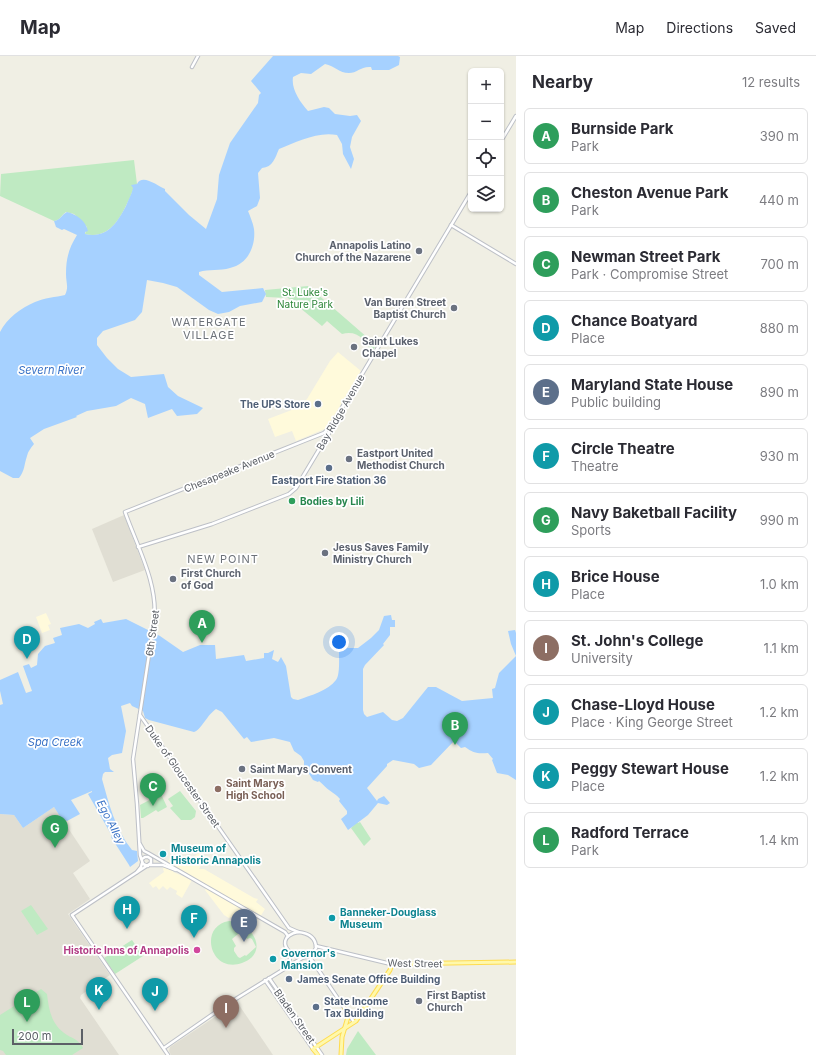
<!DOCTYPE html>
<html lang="en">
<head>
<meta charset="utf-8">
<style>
  body { margin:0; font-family:Inter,sans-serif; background:#f7f7f7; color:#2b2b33 }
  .controls { position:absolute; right:12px; top:12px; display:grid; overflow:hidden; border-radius:6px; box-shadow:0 1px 3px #0004 }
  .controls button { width:36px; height:36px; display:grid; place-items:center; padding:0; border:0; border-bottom:1px solid #e1e1e2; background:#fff; color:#2b2b33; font:20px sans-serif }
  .scale { position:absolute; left:12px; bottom:10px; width:71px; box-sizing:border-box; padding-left:4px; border:2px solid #5c6067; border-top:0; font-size:11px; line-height:14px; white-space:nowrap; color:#5c6067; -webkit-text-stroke:3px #fff; paint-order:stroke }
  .you { position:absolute; left:339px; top:586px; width:14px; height:14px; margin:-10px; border:3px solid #fff; border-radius:50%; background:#1a73e8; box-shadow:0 0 0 6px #1a73e833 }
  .badge { display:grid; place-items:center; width:26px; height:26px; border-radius:50%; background:#fb4320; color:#fff; font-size:13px; font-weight:700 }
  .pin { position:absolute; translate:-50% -33px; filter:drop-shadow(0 1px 2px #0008) }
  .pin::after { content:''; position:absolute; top:21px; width:14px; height:12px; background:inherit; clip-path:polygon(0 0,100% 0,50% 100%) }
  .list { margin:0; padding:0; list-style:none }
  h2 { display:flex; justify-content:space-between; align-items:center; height:52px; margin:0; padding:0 16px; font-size:17px }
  h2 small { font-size:13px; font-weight:400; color:#7c7c81 }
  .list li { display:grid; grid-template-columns:26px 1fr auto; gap:12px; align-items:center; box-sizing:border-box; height:56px; margin:0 8px 8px; padding:0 8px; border:1px solid #e1e1e2; border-radius:6px }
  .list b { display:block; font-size:15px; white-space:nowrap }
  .list p { margin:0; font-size:13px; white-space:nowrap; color:#7c7c81 }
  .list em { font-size:13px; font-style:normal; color:#7c7c81 }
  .icon { flex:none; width:22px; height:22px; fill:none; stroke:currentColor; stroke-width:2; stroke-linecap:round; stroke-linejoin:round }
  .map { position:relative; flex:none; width:516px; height:999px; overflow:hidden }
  header { display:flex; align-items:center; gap:24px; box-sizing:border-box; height:56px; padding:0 20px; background:#fff; border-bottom:1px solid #e1e1e2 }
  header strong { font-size:19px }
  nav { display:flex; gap:22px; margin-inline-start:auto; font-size:14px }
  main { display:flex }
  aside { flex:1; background:#fff }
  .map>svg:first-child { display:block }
</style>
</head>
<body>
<header>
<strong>Map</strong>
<nav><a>Map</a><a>Directions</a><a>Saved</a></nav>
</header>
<main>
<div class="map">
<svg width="516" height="999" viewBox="0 0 516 999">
  <rect width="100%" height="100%" fill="#f0efe4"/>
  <!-- commercial -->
  <g fill="#fffadb">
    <polygon points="338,296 361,315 327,372 296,385 292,375 275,381 268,363 297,352 307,343 330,305"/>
    <polygon points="46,557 51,568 48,569 50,574 42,577 36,561"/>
    <polygon points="200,796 204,801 199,805 201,809 199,813 204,813 254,842 258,843 256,846 265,853 260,861 256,859 250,869 236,860 235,863 231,861 229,862 224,859 205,834 207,831 167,807 171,800 187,809 191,803"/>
    <polygon points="164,811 168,812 173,814 173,816 192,824 182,842 176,838 177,835 170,831 167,834 163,830 159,834 156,830 153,832 149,827 164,816 163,813"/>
  </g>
  <!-- education -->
  <g fill="#e0ded3">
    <polygon points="124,459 145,514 113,526 92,473"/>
    <polygon points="54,751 90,805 73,817 90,843 68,858 110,919 81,939 80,942 119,999 0,999 0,758 14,759 23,772"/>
    <polygon points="237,946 273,999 171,999 169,995 170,991"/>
  </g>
  <!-- green -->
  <g fill="#bfeac2" fill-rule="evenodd">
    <path d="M134 104 137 128C133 132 133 134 131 139 122 159 111 184 85 178L87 171 74 158 66 156C61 159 61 164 54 165L0 140 1 118Z"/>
    <path d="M308 230 376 289 372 296C365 283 357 274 342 278L327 265 322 270 288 242 266 241 265 234Z"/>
    <polygon points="180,735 196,755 195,761 191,764 181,764 170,752 173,750 168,743"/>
    <polygon points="161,738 167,751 158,756 156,754 143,762 141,762 140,749"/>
    <polygon points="357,766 358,767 360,766 371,783 364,790 351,772"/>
    <polygon points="31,849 48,873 37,879 21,855"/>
    <path d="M229 865C253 866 270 897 242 907 210 918 198 870 229 865ZM242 876 247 883 250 882 252 883 256 891 246 900 245 899 240 902 238 901 234 895V892L236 890 232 883 238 878Z"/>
    <polygon points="132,884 143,900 115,918 104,902"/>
    <path d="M41 933 47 938C49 954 51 969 67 979 74 983 79 984 83 992L72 999H6L3 995 0 994V959Z"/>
    <polygon points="358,975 376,999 346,999 347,993"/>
  </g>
  <!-- water -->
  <g fill="#a6d1ff">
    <path d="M273 0H398L400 1 399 9 389 14H372L371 11C361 10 357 17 349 17 339 17 335 10 325 8L311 18 301 17 293 21C291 33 300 46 308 55L324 51 329 52 335 58 350 60 357 59 361 65 352 81 350 91 354 103 351 113 343 98 342 88 337 79C318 75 296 86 279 93 275 102 273 111 262 112L258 117 260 142 257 150 248 155C250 160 253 167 254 173 256 190 248 208 230 212 220 215 209 213 199 216V219L222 236 263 232 266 238 262 246 240 250 229 256 218 258 209 254 177 231 163 227 147 224 142 256 135 264 103 275 97 282V289L107 302 118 313 131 321 164 318 168 331 178 340 203 352 197 358 177 360 172 353 148 362 145 348 131 342 116 350 87 355 76 360 77 361 44 373 30 382 34 388C31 392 28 395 27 400 24 409 25 414 19 422H13L0 415V276C7 262 21 252 35 246 44 242 56 241 65 239 69 231 66 227 66 218 66 202 69 192 77 179L64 173 62 174 56 171 54 165C61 164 61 159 67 156 76 158 86 165 88 175L85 176V178C107 183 117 167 126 150 128 144 132 138 133 132L131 129 137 128C142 117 158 130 165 133V135L189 159 206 173 217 143 219 119 230 87 258 47 259 39 261 37 251 25Z"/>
    <path d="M391 559 392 564H395V571H390V579L383 588 384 589 365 609 363 613V654L364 658 367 661 383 656 392 664 397 665 403 662 428 631H436L462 645 493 642 492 633 495 632 499 617 516 600 511 588 508 575 515 574 516 577V724L508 719 497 717 492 704 493 703 488 697C478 698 473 697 465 691L461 692 454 685 431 709 419 712 414 708 393 704 387 708V710L367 732 377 745 378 743 384 740 390 747 387 749 378 747 368 759 348 774 341 763 347 758V755L339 745 340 743C337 739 334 738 329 734 326 732 323 728 319 725L318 726 313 724 304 710V705L301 700 294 695 290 686 274 682 251 686 247 681 244 683 222 656 216 653C207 659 201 674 194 676L149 664 145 662 143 655 132 650 130 647 121 650 126 675 122 697 112 699 108 702 110 713 114 716H105L103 718 102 723C109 748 115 773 132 794L137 795 138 805 130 811 129 809 111 781 112 780 88 738 92 736V735L71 744 80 758 67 765 61 762 54 751 23 772 14 759 0 758V649L3 648 0 635V624L18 616 26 637 32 635 23 610 29 608 31 612 37 609 38 598 45 590 55 587 53 582 62 579 60 572 79 568 88 572 95 568 94 566 101 563 103 567 126 563 160 580 183 596 200 589H215L216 603 244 599 246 605 264 602V597H268L274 594 272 603 278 606 281 601 286 610 291 641 293 643 298 644C311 639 328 635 336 624 340 619 339 603 339 596L346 592H358L371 582 379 574 384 560Z"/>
  </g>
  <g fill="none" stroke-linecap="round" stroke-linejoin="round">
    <defs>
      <g id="secondary">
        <polyline points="192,11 198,0"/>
        <polyline points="501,85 516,60"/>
        <polyline points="451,169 516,208"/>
        <polyline points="138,491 212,468 289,438 296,432 329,377 331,370 471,136"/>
        <polyline points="140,659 289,872 298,876"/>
        <polyline points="140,788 144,795 148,797 285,876 288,880"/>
        <polyline points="142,803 145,801 148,801 151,803 151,807 72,859 168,999"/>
        <polyline points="150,809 163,809 176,814"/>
        <path d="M148 810 143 808 140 799 137 748 133 703 154 566C159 529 137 490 125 456L324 377 331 370"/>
        <polyline points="137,816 141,811 142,807"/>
        <path d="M298 876C308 877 316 881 316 892 304 918 265 883 298 876Z"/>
        <polyline points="316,890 391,908"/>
        <polyline points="289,897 290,902 289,909"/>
        <polyline points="309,900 354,966"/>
        <polyline points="269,922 322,999"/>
        <polyline points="265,924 313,993"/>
        <polyline points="164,992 226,949 302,902"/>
      </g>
      <g id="primary">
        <polyline points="318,999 313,993 356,965 390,914 391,911 391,908 516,906"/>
        <polyline points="341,999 342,981 348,961 345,953"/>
      </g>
    </defs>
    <!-- secondary casing -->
    <use href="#secondary" stroke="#bdc0c7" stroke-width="4.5"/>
    <!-- primary casing -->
    <use href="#primary" stroke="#ffdc4f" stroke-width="5"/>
    <!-- secondary -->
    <use href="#secondary" stroke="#fff" stroke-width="2.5"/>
    <!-- primary -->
    <use href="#primary" stroke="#fff8ab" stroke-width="3"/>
  </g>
  <!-- markers -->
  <g fill="#6b7280" stroke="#fff" stroke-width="1.5">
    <circle cx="419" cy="195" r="4"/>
    <circle cx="454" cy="252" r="4"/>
    <circle cx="354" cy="291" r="4"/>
    <circle cx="349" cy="403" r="4"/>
    <circle cx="325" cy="497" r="4"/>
    <circle cx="173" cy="523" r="4"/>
    <circle cx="242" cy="713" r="4"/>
    <circle cx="419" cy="945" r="4"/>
  </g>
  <g fill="#5c6f8a" stroke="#fff" stroke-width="1.5">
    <circle cx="318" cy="348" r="4"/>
    <circle cx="329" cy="412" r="4"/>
    <circle cx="289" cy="923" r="4"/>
    <circle cx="316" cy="951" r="4"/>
  </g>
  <circle fill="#2e9e5b" stroke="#fff" stroke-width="1.5" cx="292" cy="445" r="4"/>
  <circle fill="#8d6e63" stroke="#fff" stroke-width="1.5" cx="218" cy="733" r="4"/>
  <g fill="#0f9aa8" stroke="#fff" stroke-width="1.5">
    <circle cx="163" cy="798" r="4"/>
    <circle cx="332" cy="862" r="4"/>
    <circle cx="273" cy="903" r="4"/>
  </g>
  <circle fill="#d1479c" stroke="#fff" stroke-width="1.5" cx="197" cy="894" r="4"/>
  <g text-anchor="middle" stroke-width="3.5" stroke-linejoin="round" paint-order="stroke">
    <!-- worship labels -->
    <g font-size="10" font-weight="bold" fill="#5b616d" stroke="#fff" text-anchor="start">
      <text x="411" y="193" text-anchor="end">Annapolis Latino<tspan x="411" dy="12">Church of the Nazarene</tspan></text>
      <text x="446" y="250" text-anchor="end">Van Buren Street<tspan x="446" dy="12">Baptist Church</tspan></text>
      <text x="362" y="289">Saint Lukes<tspan x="362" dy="12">Chapel</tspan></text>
      <text x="357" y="401">Eastport United<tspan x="357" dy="12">Methodist Church</tspan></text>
      <text x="333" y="495">Jesus Saves Family<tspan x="333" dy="12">Ministry Church</tspan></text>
      <text x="181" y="521">First Church<tspan x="181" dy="12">of God</tspan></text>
      <text x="250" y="717">Saint Marys Convent</text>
      <text x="427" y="943">First Baptist<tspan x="427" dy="12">Church</tspan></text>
    </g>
    <!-- park labels -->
    <g font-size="10" fill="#2c8638" stroke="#fff">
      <text x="305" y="240">St. Luke's<tspan x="305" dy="12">Nature Park</tspan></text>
    </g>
    <!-- service labels -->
    <g font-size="10" font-weight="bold" fill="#4e5e75" stroke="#fff" text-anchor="start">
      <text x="310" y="352" text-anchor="end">The UPS Store</text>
      <text x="329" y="428" text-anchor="middle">Eastport Fire Station 36</text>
      <text x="297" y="927">James Senate Office Building</text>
      <text x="324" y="949">State Income<tspan x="324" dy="12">Tax Building</tspan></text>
    </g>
    <!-- street labels -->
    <g font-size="10" fill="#5c6067" stroke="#fff">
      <text transform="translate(340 356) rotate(-60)" y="4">Bay Ridge Avenue</text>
      <text transform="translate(229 415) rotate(-22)" y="4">Chesapeake Avenue</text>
      <text transform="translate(152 577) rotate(-82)" y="4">6th Street</text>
      <text transform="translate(183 720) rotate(55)" y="4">Duke of Gloucester Street</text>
      <text transform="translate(415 907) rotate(1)" y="4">West Street</text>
      <text transform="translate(295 960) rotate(55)" y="4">Bladen Street</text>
    </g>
    <!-- leisure labels -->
    <g font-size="10" font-weight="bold" fill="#27864d" stroke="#fff" text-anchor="start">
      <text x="300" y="449">Bodies by Lili</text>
    </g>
    <!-- education labels -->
    <g font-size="10" font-weight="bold" fill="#785e54" stroke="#fff" text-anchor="start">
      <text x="226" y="731">Saint Marys<tspan x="226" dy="12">High School</tspan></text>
    </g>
    <!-- culture labels -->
    <g font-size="10" font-weight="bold" fill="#0d838f" stroke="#fff" text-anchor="start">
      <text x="171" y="796">Museum of<tspan x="171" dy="12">Historic Annapolis</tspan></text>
      <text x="340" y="860">Banneker-Douglass<tspan x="340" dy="12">Museum</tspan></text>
      <text x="281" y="901">Governor's<tspan x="281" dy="12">Mansion</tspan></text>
    </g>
    <!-- hotel labels -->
    <g font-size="10" font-weight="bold" fill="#b23c85" stroke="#fff" text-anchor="end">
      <text x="189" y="898">Historic Inns of Annapolis</text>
    </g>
    <!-- neighbourhood labels -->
    <g font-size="11" letter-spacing="1" fill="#6d7279" stroke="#fff">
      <text x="209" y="270">WATERGATE<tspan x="209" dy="13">VILLAGE</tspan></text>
      <text x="223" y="507">NEW POINT</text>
    </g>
    <!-- water labels -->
    <g font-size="11" font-style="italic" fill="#3972c6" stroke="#fff">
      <text x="51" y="318">Severn River</text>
      <text x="55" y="690">Spa Creek</text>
      <text transform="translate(111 766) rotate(63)" y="4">Ego Alley</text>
    </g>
  </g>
</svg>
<div class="controls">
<button>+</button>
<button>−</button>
<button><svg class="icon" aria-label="locate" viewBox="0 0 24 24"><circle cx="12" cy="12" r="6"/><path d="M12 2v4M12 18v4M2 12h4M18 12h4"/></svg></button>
<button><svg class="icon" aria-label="layers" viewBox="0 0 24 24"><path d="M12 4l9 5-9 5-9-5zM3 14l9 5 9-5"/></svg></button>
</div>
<div class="scale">200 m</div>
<div class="you"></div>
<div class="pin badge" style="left:202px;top:587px;background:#2e9e5b">A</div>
<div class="pin badge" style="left:455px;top:689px;background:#2e9e5b">B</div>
<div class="pin badge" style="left:153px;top:750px;background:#2e9e5b">C</div>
<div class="pin badge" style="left:27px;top:603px;background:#0f9aa8">D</div>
<div class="pin badge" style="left:244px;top:886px;background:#5c6f8a">E</div>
<div class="pin badge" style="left:194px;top:882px;background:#0f9aa8">F</div>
<div class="pin badge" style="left:55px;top:792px;background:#2e9e5b">G</div>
<div class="pin badge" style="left:127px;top:873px;background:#0f9aa8">H</div>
<div class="pin badge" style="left:226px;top:972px;background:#8d6e63">I</div>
<div class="pin badge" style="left:155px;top:955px;background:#0f9aa8">J</div>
<div class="pin badge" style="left:99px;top:954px;background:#0f9aa8">K</div>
<div class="pin badge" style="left:27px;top:966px;background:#2e9e5b">L</div>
</div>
<aside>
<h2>Nearby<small>12 results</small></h2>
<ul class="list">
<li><span class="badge" style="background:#2e9e5b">A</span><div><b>Burnside Park</b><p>Park</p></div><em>390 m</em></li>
<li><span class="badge" style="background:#2e9e5b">B</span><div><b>Cheston Avenue Park</b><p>Park</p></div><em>440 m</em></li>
<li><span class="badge" style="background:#2e9e5b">C</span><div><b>Newman Street Park</b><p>Park · Compromise Street</p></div><em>700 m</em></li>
<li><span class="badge" style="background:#0f9aa8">D</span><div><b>Chance Boatyard</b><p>Place</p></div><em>880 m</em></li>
<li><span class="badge" style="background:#5c6f8a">E</span><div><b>Maryland State House</b><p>Public building</p></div><em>890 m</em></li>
<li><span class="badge" style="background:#0f9aa8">F</span><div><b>Circle Theatre</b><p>Theatre</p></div><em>930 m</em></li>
<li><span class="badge" style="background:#2e9e5b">G</span><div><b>Navy Baketball Facility</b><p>Sports</p></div><em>990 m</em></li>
<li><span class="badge" style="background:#0f9aa8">H</span><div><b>Brice House</b><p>Place</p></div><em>1.0 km</em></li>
<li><span class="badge" style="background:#8d6e63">I</span><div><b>St. John's College</b><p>University</p></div><em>1.1 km</em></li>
<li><span class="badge" style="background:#0f9aa8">J</span><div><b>Chase-Lloyd House</b><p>Place · King George Street</p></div><em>1.2 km</em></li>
<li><span class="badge" style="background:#0f9aa8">K</span><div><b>Peggy Stewart House</b><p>Place</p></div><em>1.2 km</em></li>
<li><span class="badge" style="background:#2e9e5b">L</span><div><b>Radford Terrace</b><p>Park</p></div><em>1.4 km</em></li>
</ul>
</aside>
</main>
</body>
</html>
